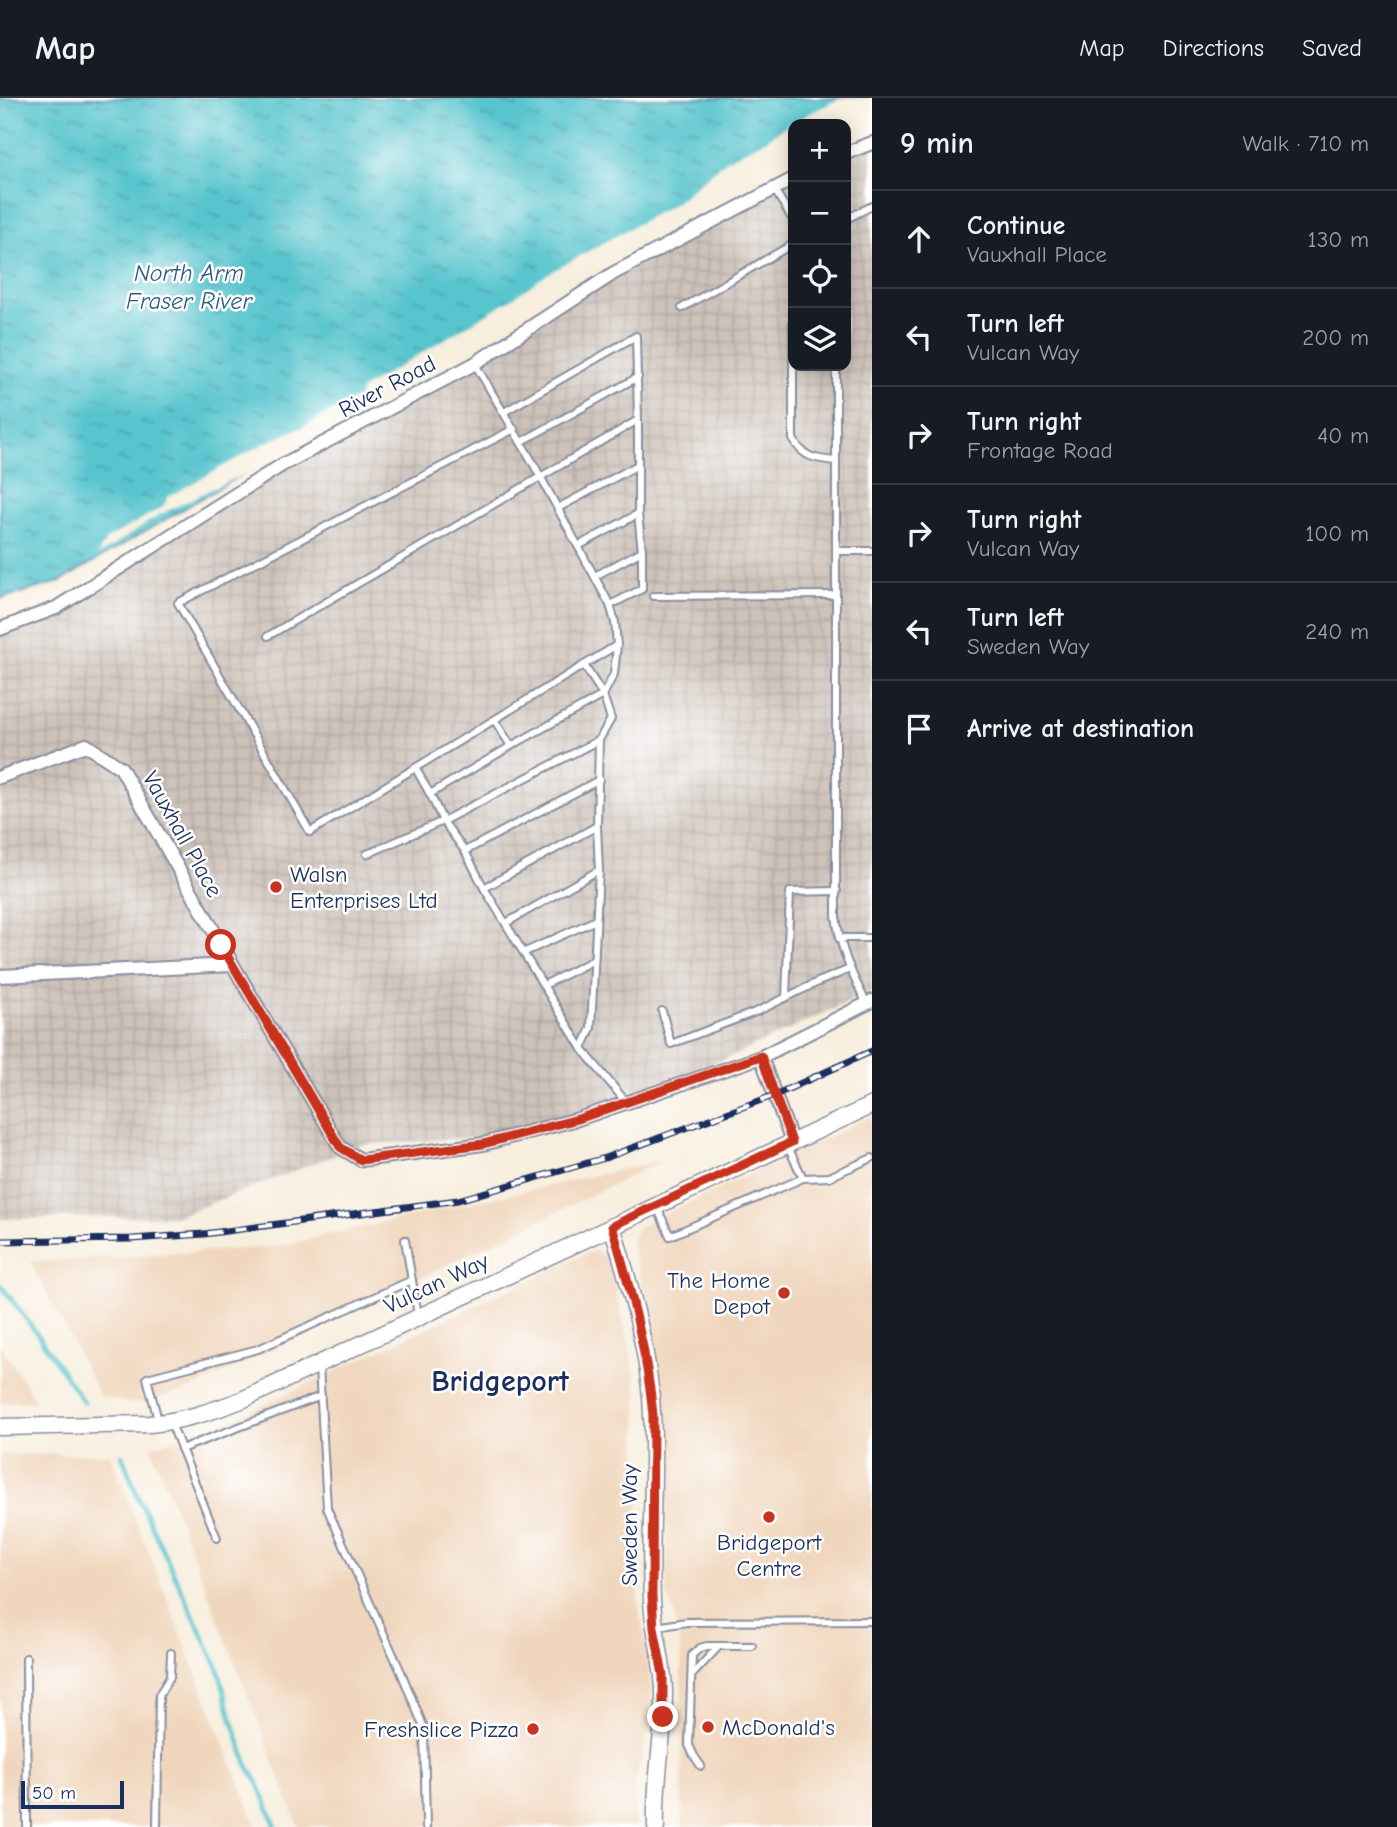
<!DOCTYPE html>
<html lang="en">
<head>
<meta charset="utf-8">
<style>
  body { margin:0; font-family:"Comic Neue",sans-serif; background:#20242c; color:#f1f3f6 }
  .controls { position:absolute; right:21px; top:21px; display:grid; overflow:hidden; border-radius:14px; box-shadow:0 4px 18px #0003 }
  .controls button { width:63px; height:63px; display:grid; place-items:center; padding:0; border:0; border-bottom:2px solid #363941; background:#171b24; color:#f1f3f6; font:35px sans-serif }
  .scale { position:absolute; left:21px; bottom:18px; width:103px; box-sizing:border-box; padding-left:7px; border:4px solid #1b2f5e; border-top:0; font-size:19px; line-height:24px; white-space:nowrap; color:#1b2f5e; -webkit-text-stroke:5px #fff; paint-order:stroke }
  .stop { position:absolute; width:21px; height:21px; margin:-16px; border:5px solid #c8321e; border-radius:50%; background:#fff }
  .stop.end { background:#c8321e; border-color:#fff; box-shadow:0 2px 7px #0008 }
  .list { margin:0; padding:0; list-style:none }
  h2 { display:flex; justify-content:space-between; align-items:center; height:91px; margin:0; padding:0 28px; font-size:30px }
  h2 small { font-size:23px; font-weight:400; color:#9ea1a6 }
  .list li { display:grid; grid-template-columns:46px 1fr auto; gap:21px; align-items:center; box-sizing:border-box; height:98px; padding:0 28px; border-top:2px solid #363941 }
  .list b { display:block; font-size:26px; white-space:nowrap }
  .list p { margin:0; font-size:23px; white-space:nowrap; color:#9ea1a6 }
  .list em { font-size:23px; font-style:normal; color:#9ea1a6 }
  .icon { flex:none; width:38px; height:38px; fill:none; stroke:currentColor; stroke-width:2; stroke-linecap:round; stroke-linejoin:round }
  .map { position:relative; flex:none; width:872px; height:1729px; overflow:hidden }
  header { display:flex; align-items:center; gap:42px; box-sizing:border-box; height:98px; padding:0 35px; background:#171b24; border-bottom:2px solid #363941 }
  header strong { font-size:33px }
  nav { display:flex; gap:38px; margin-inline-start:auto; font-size:24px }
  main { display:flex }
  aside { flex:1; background:#171b24 }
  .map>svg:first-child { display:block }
</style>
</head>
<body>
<header>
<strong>Map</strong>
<nav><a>Map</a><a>Directions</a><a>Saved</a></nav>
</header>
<main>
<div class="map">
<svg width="872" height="1729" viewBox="0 0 872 1729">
  <defs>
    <pattern id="industrial-grid" width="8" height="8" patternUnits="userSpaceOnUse" patternTransform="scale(1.75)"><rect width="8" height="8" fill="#cec2b9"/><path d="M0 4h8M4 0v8" fill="none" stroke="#b0a7a1"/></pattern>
    <pattern id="water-ripples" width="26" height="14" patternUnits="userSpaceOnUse" patternTransform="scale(1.75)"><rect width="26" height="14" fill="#58c5ce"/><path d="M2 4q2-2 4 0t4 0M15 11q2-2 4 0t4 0" fill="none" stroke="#48a0aa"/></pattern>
  </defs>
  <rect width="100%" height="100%" fill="#fff"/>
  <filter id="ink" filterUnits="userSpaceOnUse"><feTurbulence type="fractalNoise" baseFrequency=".0143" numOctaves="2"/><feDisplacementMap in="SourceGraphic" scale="14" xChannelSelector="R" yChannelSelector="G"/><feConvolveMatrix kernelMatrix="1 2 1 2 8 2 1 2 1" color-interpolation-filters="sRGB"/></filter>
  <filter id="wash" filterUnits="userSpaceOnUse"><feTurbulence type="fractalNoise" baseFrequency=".00686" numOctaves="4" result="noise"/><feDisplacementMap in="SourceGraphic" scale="28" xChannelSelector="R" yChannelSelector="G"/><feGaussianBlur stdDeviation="1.57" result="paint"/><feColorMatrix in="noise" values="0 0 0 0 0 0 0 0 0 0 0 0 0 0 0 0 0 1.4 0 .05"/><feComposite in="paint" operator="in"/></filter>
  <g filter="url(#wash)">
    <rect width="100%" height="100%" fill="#f7eedd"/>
    <!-- built -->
    <g fill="#f0d6bc">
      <polygon points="872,1018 872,1729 682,1729 681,1556 673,1510 666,1497 667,1340 648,1210 631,1145 633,1137 640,1128"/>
      <polygon points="664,1062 186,1293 134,1306 100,1298 31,1164 273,1149"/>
      <polygon points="596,1153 604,1158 610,1168 631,1255 637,1293 638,1503 647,1555 651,1595 649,1628 635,1686 635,1729 299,1729 151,1349 240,1318 587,1155"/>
      <polygon points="0,1246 36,1304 0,1304"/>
      <polygon points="0,1356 110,1356 257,1729 0,1729"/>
    </g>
    <!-- industrial -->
    <polygon fill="url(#industrial-grid)" points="872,45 872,893 732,958 635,996 557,1020 480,1039 361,1047 178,1118 0,1121 0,531 56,510 282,367 474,266 559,210 793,81 793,268 846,268 846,55"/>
    <!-- water -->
    <polygon fill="url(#water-ripples)" stroke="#3a7a96" stroke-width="2" points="0,0 868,0 793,26 522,212 59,484 0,501"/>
    <!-- pier -->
    <polygon fill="#f7eedd" points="841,0 872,0 834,26 793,26 793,53 695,116 591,173 259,370 211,391 159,417 97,458 107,441 163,409 168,399 267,344 299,331 358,299 362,291 513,200 544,178 675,105 728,61 766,42 790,25"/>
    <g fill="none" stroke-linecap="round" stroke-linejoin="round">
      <!-- stream -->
      <g stroke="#58c5ce" stroke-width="4.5">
        <polyline points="0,1186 35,1233 84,1305"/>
        <polyline points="122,1357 137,1397 218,1570 231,1618 247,1666 258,1685 276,1729"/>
      </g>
    </g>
  </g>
  <g filter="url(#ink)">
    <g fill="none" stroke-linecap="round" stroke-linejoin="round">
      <defs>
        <g id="lane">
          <polyline points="774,91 793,122"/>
          <polyline points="846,121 872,108"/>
          <path d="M793 146V341C803 360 816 361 836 363"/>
          <polyline points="682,210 793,146"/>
          <polyline points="475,266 533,365 610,507 615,524 617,547 614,576 603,597 511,648 430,696 443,723 465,753 484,790 582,951 626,1004"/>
          <path d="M836 268V818C840 851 852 877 867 906"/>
          <polyline points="514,331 178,505 310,734 617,547"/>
          <polyline points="521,344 638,279"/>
          <polyline points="558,410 638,367"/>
          <polyline points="578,448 638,416"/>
          <polyline points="836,453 872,453"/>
          <polyline points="595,478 642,453 638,416 638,322"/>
          <polyline points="653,498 836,497"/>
          <polyline points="610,507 642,491 642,453"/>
          <polyline points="268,538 638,322 636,238 504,314"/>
          <polyline points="495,623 511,648"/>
          <polyline points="416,671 430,696"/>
          <polyline points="465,753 599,682"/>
          <polyline points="367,756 443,723 599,642 611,621 603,597 584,567"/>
          <polyline points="484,790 597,728"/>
          <polyline points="506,825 599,772"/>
          <polyline points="839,840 872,840"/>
          <polyline points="525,854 596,822"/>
          <polyline points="544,887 594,862"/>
          <polyline points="786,899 790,794 837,793"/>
          <polyline points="662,913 671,946 758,913 818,884 850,871"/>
          <polyline points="582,951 591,930 599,772 597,728 599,642"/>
          <polyline points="787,1047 803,1080"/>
          <polyline points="657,1109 670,1138 803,1080 829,1079 872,1060"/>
          <polyline points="405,1142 418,1217"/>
          <polyline points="319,1269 327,1410 401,1574 424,1630 426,1729"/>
          <polyline points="158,1322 147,1280 258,1251 412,1182"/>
          <polyline points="171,1325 217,1440"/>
          <polyline points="181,1351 321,1298"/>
          <polyline points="656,1529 687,1524 872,1523"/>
          <polyline points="26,1560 27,1729"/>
          <polyline points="692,1577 719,1548"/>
          <polyline points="701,1668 694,1658 689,1647 692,1557 700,1550 707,1548 752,1548"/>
          <polyline points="157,1729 159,1597 170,1579 171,1555"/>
        </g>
        <g id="street">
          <polyline points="846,55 872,45"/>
          <polyline points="0,531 56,510 282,367 474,266 614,175 793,81"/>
          <polyline points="0,679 86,647 121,670 241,881 340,1049 361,1062 483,1046 578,1021 761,959 872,903"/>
          <polyline points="0,878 232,867"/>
          <polyline points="761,959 792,1044"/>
        </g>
        <g id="secondary">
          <path d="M612 1128C630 1188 649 1252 652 1315 656 1377 649 1439 652 1501 653 1533 664 1564 664 1596 664 1641 654 1684 656 1729"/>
          <path d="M0 1329 149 1326C183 1323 213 1313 244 1301L872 1007"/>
        </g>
      </defs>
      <!-- lane casing -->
      <use href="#lane" stroke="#898e9e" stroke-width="10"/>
      <!-- street casing -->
      <use href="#street" stroke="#898e9e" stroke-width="16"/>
      <!-- secondary casing -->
      <use href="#secondary" stroke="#898e9e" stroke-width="19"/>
      <!-- lane -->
      <use href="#lane" stroke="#fff" stroke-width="6"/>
      <!-- street -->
      <use href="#street" stroke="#fff" stroke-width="12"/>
      <!-- secondary -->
      <use href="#secondary" stroke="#fff" stroke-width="16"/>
      <defs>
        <polyline id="rail" points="0,1143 132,1141 204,1136 458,1102 605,1060 775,997 872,953"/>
      </defs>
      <!-- rail casing -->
      <use href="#rail" stroke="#1b2f5e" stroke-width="7"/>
      <!-- rail -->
      <use href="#rail" stroke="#fff" stroke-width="4.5" stroke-dasharray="13" stroke-linecap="butt"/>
    </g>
  </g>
  <g fill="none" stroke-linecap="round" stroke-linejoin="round" filter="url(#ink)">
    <!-- route -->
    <path stroke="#c8321e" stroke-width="9" d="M221 847 340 1049 361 1062 483 1046 578 1021 761 958 792 1044 612 1128C630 1189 647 1253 653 1317L652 1498 654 1530 663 1577V1619"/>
  </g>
  <!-- markers -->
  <g fill="#c8321e" stroke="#fff" stroke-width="2.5">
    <circle cx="276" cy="789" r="7"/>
    <circle cx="784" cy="1195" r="7"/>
    <circle cx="769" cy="1419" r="7"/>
    <circle cx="708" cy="1629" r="7"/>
    <circle cx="533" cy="1631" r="7"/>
  </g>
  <g text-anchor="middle" stroke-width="5" stroke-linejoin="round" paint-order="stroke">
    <!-- street labels -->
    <g font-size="23" fill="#1b2f5e" stroke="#fff">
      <text transform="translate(387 288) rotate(-28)" y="8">River Road</text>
      <text transform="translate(183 736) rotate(61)" y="8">Vauxhall Place</text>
      <text transform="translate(436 1185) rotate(-25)" y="8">Vulcan Way</text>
      <text transform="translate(629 1427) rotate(-90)" y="8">Sweden Way</text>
    </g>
    <!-- poi labels -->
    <g font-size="23" fill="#1b2f5e" stroke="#fff" text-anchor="start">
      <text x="290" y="784">Walsn<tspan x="290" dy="26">Enterprises Ltd</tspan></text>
      <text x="770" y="1190" text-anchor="end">The Home<tspan x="770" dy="26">Depot</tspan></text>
      <text x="769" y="1452" text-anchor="middle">Bridgeport<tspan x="769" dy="26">Centre</tspan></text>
      <text x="722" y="1637">McDonald's</text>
      <text x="519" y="1639" text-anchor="end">Freshslice Pizza</text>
    </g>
    <!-- water labels -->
    <g font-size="24" font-style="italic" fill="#2d5c80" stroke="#fff">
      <text x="189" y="183">North Arm<tspan x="189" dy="28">Fraser River</tspan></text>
    </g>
    <!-- district labels -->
    <g font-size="30" font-weight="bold" fill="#1b2f5e" stroke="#fff">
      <text x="500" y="1293">Bridgeport</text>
    </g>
  </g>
</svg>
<div class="controls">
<button>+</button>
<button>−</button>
<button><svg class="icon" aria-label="locate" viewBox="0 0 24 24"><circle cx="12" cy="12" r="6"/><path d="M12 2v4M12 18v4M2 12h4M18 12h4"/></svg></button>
<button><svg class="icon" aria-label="layers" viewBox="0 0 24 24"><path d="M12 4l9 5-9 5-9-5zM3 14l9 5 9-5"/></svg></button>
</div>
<div class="scale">50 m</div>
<div class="stop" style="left:221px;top:847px"></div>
<div class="stop end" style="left:663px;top:1619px"></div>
</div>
<aside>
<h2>9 min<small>Walk · 710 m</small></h2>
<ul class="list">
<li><svg class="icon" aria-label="ahead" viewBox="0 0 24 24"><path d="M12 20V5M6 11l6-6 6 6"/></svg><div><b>Continue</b><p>Vauxhall Place</p></div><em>130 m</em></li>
<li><svg class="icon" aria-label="left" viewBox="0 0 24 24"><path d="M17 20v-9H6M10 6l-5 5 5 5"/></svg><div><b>Turn left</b><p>Vulcan Way</p></div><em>200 m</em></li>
<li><svg class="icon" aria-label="right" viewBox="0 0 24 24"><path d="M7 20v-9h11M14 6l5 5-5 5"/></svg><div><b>Turn right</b><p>Frontage Road</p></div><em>40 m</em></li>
<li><svg class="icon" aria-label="right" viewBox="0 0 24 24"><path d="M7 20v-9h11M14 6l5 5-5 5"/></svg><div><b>Turn right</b><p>Vulcan Way</p></div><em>100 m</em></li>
<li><svg class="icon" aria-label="left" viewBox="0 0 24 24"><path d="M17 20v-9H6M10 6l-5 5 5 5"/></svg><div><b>Turn left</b><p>Sweden Way</p></div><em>240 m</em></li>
<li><svg class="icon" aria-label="arrive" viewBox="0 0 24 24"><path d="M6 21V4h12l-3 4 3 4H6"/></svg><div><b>Arrive at destination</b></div></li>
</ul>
</aside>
</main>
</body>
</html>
